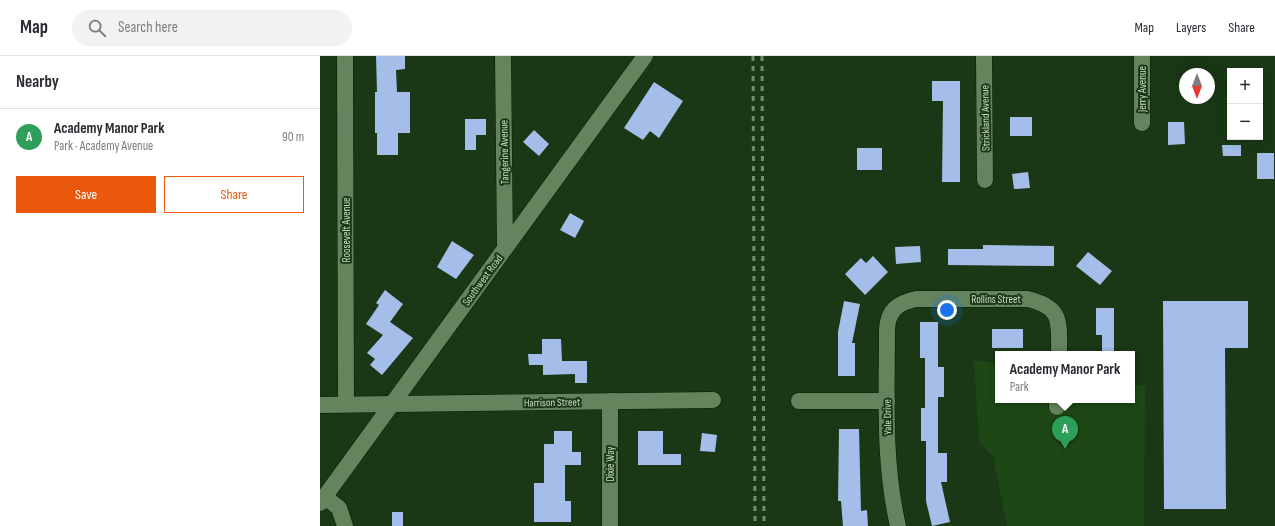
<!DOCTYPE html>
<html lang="en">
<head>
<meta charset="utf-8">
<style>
  body { margin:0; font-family:"Sofia Sans Condensed",sans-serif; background:#f2f2f3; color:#2b2b33 }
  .controls { position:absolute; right:12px; top:12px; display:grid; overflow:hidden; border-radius:0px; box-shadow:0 4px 16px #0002 }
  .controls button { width:36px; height:36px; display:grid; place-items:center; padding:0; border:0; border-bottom:1px solid #e1e1e2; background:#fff; color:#2b2b33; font:20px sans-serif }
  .compass { position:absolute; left:859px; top:12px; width:36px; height:36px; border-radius:50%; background:#fff; box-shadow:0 4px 16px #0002; rotate:180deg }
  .you { position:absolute; left:627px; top:254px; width:14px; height:14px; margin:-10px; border:3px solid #fff; border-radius:50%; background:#1a73e8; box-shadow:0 0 0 6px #1a73e833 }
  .badge { display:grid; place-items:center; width:26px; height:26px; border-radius:50%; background:#ea580c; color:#fff; font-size:13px; font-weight:700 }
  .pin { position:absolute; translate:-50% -33px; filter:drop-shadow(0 1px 2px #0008) }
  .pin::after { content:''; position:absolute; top:21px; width:14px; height:12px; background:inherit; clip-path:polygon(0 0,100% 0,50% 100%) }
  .popup { position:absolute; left:675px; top:295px; width:140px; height:52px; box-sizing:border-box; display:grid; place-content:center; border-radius:0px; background:#fff; filter:drop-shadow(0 1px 3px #0005); font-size:13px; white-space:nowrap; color:#7c7c81 }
  .popup b { font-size:15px; color:#2b2b33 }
  .popup::after { content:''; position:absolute; left:50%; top:100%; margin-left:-8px; border:8px solid transparent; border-top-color:#fff }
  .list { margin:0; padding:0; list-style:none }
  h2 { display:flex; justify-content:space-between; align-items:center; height:52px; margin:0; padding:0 16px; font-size:17px }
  h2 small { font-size:13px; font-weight:400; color:#7c7c81 }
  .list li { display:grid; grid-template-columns:26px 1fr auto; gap:12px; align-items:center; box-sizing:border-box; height:56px; padding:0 16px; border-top:1px solid #e1e1e2 }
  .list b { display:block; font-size:15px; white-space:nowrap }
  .list p { margin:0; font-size:13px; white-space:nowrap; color:#7c7c81 }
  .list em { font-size:13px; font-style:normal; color:#7c7c81 }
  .actions { display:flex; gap:8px; padding:12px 16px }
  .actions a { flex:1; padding:9px 0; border:1px solid #ea580c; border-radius:0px; text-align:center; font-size:14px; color:#ea580c }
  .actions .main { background:#ea580c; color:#fff }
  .icon { flex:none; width:22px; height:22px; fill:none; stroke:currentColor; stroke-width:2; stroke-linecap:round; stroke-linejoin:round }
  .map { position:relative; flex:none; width:955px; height:470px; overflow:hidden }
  header { display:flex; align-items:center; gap:24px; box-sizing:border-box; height:56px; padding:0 20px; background:#fff; border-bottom:1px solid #e1e1e2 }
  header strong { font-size:19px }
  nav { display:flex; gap:22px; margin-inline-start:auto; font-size:14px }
  .search { width:280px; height:36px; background:#f2f2f3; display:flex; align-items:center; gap:10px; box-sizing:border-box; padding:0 14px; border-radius:22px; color:#7c7c81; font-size:15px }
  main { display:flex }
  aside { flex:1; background:#fff }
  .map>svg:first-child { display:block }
</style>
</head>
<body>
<header>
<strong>Map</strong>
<div class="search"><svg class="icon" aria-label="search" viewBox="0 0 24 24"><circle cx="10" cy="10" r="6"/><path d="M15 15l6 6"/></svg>Search here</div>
<nav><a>Map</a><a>Layers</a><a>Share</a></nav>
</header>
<main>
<aside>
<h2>Nearby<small></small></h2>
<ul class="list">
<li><span class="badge" style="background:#2e9e5b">A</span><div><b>Academy Manor Park</b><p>Park · Academy Avenue</p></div><em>90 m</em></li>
</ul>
<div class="actions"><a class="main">Save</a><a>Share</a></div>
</aside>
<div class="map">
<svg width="955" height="470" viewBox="0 0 955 470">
  <rect width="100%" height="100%" fill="#1a3815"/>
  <!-- green -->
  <polygon fill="#1d4815" points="654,305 678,306 678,344 812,344 812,330 825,329 824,470 687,470 673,400 659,386"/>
  <!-- building -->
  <g fill="#a4bee9">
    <polygon points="56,0 85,0 85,13 76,14 77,36 90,36 90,77 78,77 78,99 57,99 57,77 55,77 55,36 57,36"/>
    <polygon points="612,25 640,25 640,126 622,126 623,45 612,45"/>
    <polygon points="334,26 363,45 339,82 330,75 323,84 304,72"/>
    <rect x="690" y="61" width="22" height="19"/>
    <polygon points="145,63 166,63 166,79 156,79 156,94 145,94"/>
    <polygon points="848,66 864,66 865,88 848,89"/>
    <polygon points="214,74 229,88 219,100 203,86"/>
    <polygon points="902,89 921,89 921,100 903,100"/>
    <rect x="537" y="92" width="25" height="22"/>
    <rect x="937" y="97" width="17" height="26"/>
    <polygon points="708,116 710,132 694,133 692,118"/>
    <polygon points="250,157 264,165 255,182 240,174"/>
    <polygon points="132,185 154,199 136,223 117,211"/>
    <polygon points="663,189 734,190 734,210 628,209 628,193 663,193"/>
    <polygon points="600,190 601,206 576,208 575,191"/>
    <polygon points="768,196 792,215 780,229 756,210"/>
    <polygon points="553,200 568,216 545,239 525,218 541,202 546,207"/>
    <polygon points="65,234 83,248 70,266 93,282 62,319 50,309 55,303 47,297 63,279 46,268 59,249 56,247"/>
    <polygon points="524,245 540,248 532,287 535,287 535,320 518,320 518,276"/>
    <polygon points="843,245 928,245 928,292 905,292 906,453 844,453"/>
    <polygon points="776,252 794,252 794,298 782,298 782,279 776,279"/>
    <polygon points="600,266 618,266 618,311 624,311 624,341 618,341 618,397 627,397 627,426 621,426 630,466 612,470 606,445 606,385 601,385 601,352 605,352 605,302 600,302"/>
    <rect x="672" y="273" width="31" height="19"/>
    <polygon points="222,283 241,283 242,305 267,305 267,327 255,327 255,318 223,319 223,309 209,309 208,298 222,298"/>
    <polygon points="519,373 539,373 541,455 547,454 548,470 523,470 521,445 518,445"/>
    <polygon points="234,375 252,375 252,396 261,396 261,409 245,409 245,445 251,445 251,466 214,466 214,427 224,427 224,388 234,388"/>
    <polygon points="318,375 343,375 343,398 361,398 361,409 318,409"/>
    <polygon points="382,377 397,379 395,396 380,395"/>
    <rect x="72" y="456" width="11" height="14"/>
  </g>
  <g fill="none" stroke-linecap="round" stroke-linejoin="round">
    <defs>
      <g id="minor">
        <polyline points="25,0 26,348"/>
        <polyline points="183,0 185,192"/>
        <polyline points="664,0 665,124"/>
        <polyline points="822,0 822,67"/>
        <polyline points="290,345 290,470"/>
        <polyline points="479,345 567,345"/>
        <polyline points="0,349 393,344"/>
        <polyline points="737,351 737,344"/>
        <polyline points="5,441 19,452 25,470"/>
        <polyline points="0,447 325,0"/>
        <path d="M578 470C563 406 567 339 567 273 568 255 577 247 596 243H707C743 251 739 266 739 298"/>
      </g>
    </defs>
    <!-- minor casing -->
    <use href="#minor" stroke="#031e00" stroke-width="17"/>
    <!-- minor -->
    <use href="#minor" stroke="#64845e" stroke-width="16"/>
    <!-- rail -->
    <g stroke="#748b70" stroke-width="3" stroke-dasharray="5 5" stroke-linecap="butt">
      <polyline points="433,0 435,470"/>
      <polyline points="442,0 444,470"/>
    </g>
  </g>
  <g text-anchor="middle" stroke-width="4" stroke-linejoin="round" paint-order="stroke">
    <!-- street labels -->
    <g font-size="11" fill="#ccddc9" stroke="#1a3815">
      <text transform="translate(822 33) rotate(-90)" y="4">Jerry Avenue</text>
      <text transform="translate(665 62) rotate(-91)" y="4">Strickland Avenue</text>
      <text transform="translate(184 96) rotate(-91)" y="4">Tangerine Avenue</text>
      <text transform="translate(26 174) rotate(-90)" y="4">Roosevelt Avenue</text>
      <text transform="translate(162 224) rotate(-54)" y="4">Southwest Road</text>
      <text x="676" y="247">Rollins Street</text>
      <text transform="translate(232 346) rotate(-1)" y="4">Harrison Street</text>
      <text transform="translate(567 361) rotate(-91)" y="4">Yale Drive</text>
      <text transform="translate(290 408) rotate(-90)" y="4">Dixie Way</text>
    </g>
  </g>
</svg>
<div class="controls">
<button>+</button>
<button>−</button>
</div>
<svg class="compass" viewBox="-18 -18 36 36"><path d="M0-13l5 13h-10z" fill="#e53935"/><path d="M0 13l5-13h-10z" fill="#7c7c81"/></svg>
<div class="you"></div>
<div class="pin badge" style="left:745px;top:393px;background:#2e9e5b">A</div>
<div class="popup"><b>Academy Manor Park</b>Park</div>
</div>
</main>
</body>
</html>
